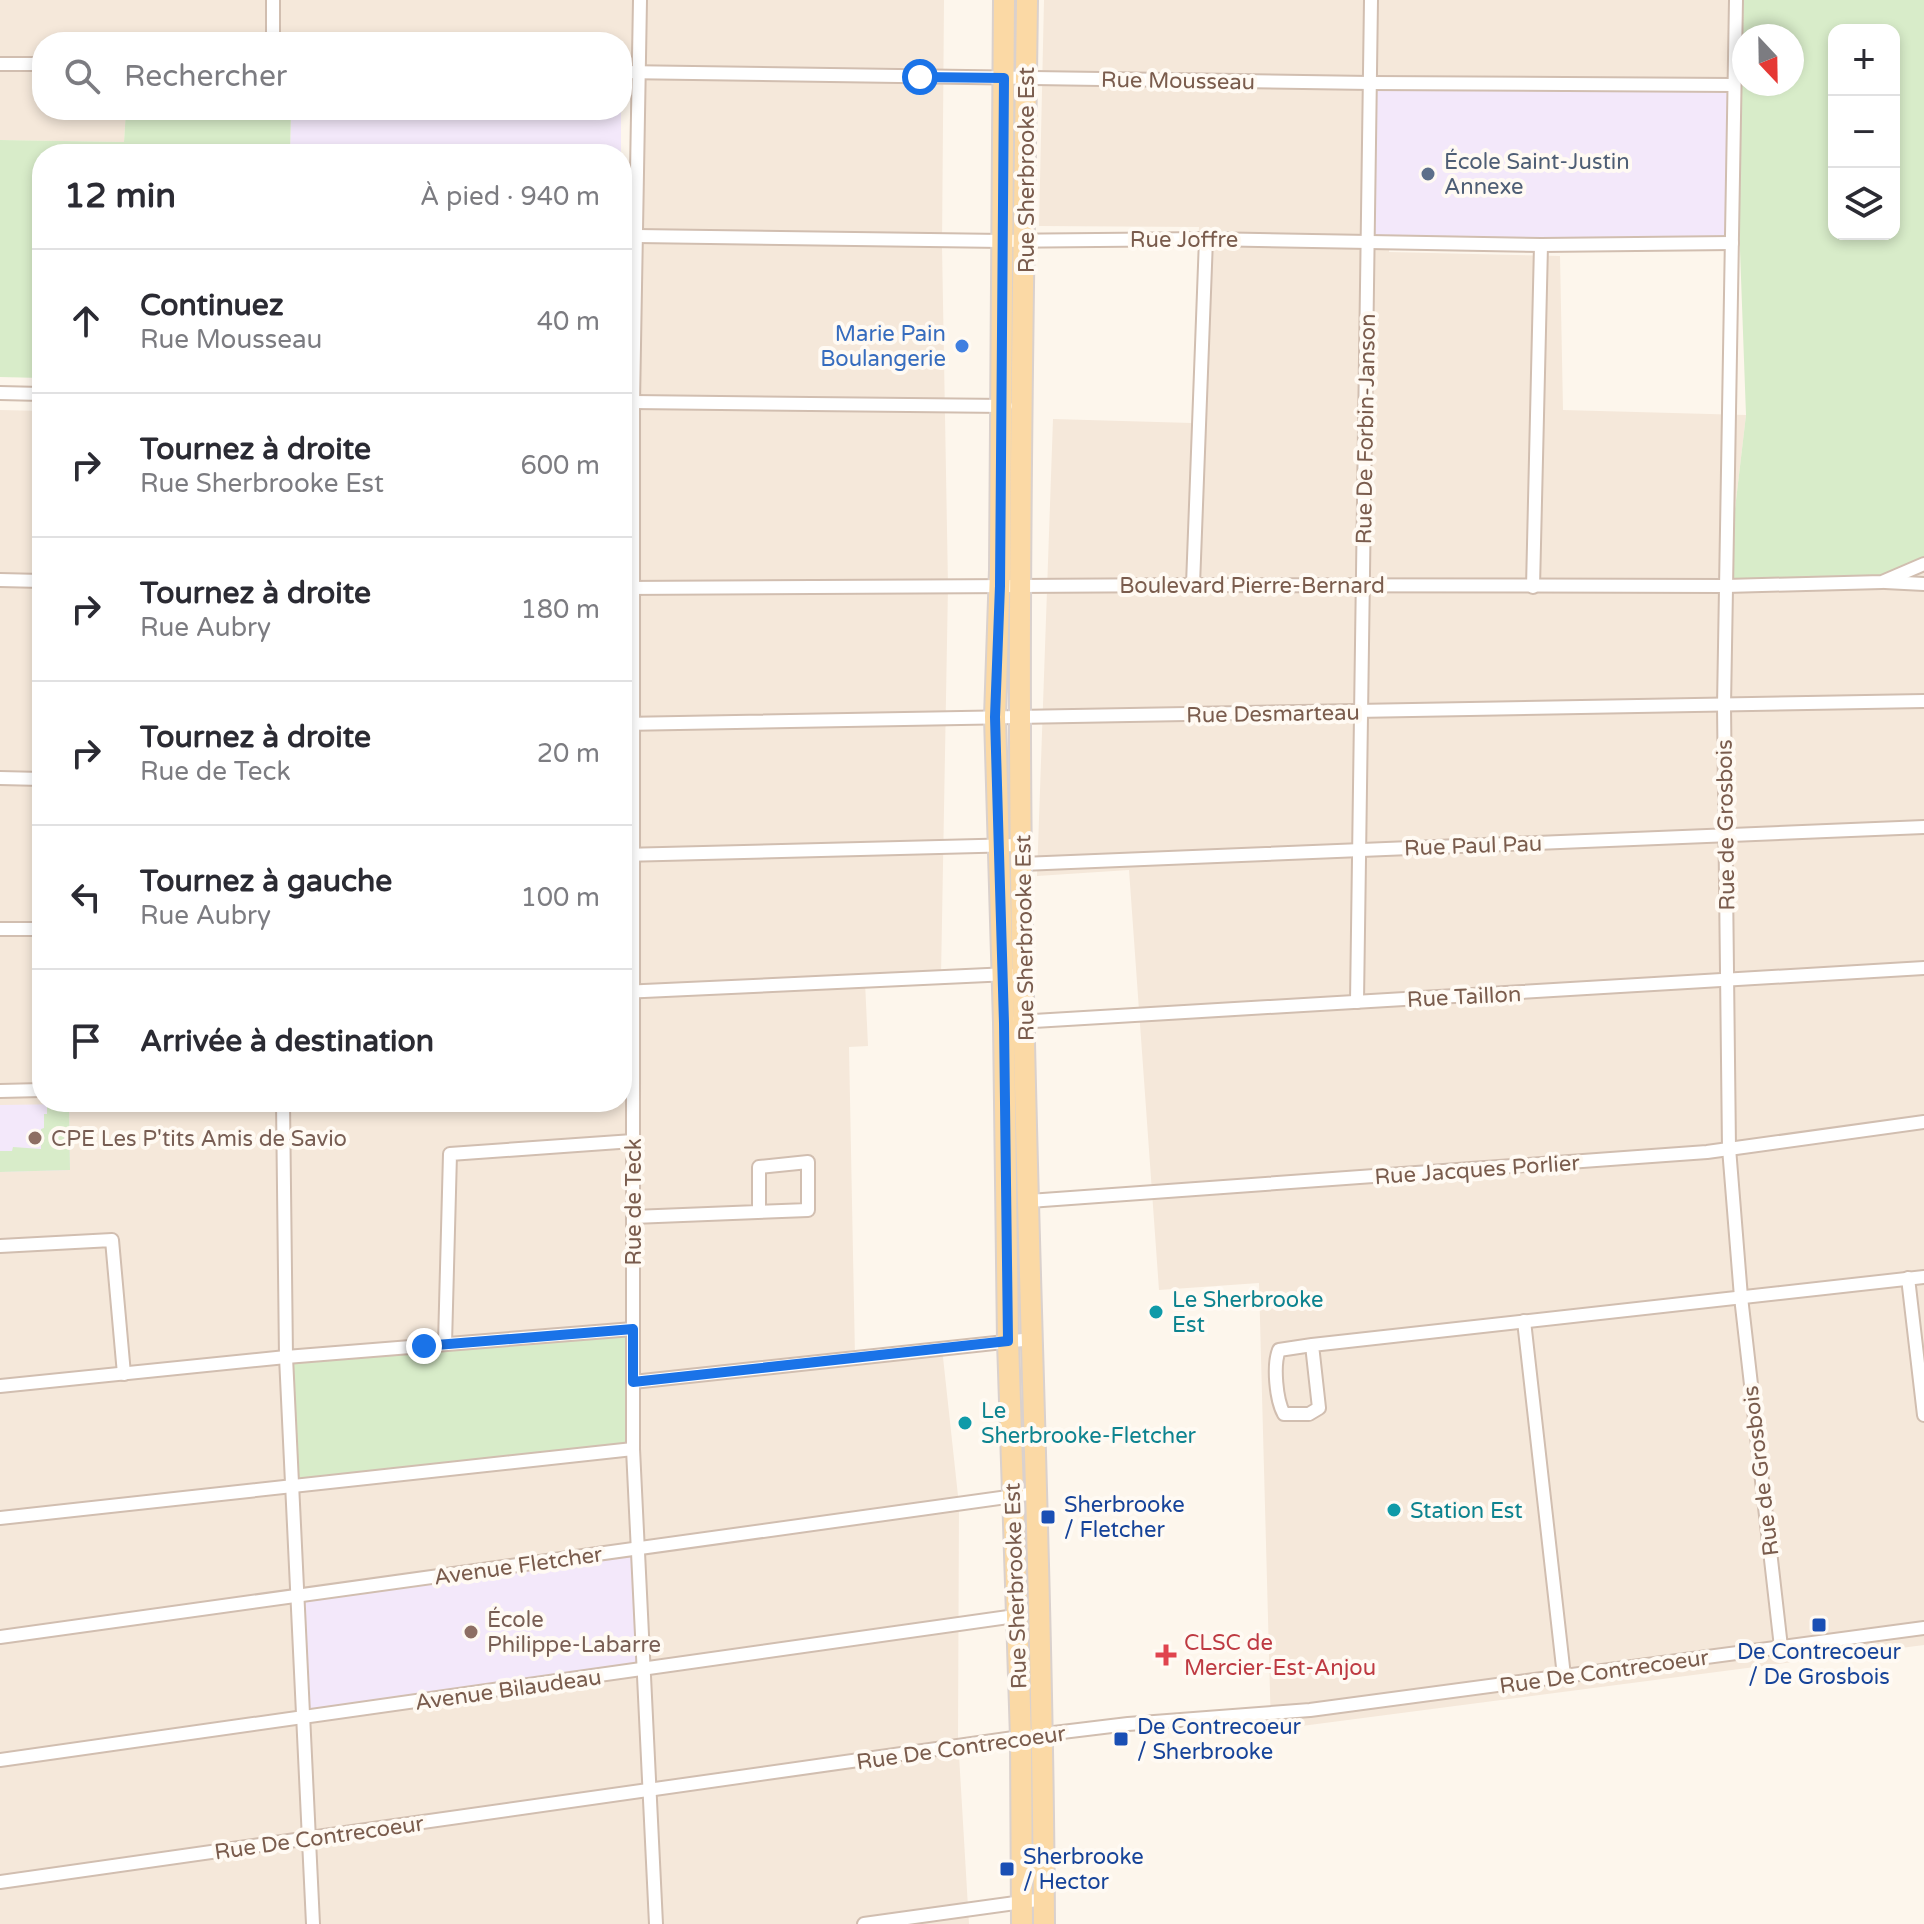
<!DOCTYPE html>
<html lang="fr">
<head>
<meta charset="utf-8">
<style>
  body { margin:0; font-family:"Varela Round",sans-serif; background:#f7f7f7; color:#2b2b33 }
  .controls { position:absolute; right:24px; top:24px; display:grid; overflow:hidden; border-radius:16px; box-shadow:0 4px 12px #0003 }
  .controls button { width:72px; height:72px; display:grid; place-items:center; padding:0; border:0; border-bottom:2px solid #e1e1e2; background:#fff; color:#2b2b33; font:40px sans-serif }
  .compass { position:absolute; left:1732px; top:24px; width:72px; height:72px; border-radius:50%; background:#fff; box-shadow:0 4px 12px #0003; rotate:158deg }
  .stop { position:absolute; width:24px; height:24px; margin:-18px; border:6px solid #1a73e8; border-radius:50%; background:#fff }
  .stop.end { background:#1a73e8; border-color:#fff; box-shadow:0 2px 8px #0008 }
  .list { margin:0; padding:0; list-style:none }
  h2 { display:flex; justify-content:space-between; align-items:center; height:104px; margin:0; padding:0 32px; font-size:34px }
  h2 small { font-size:26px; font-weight:400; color:#7c7c81 }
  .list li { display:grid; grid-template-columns:52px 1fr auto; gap:24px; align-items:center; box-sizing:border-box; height:144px; padding:0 32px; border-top:2px solid #e1e1e2 }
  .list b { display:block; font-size:30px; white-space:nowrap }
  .list p { margin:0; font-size:26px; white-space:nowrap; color:#7c7c81 }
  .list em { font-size:26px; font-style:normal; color:#7c7c81 }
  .icon { flex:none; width:44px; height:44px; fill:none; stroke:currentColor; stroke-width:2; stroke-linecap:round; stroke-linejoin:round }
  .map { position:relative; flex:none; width:1924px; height:1924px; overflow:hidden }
  .search { position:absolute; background:#fff; box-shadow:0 4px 12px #0003; left:32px; top:32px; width:600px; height:88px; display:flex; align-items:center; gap:20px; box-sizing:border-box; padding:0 28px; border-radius:32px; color:#7c7c81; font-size:30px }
  .panel { position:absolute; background:#fff; box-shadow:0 4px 12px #0003; left:32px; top:144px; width:600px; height:968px; border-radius:32px }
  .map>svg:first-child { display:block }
</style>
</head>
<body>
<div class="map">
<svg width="1924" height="1924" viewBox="0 0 1924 1924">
  <rect width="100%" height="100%" fill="#fdf6ec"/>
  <!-- residential -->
  <g fill="#f5e8da">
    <polygon points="0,0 944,0 942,246 948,586 941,977 865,982 868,1046 849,1047 855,1357 942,1348 959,1505 958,1738 969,1924 0,1924 0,582 42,583 42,1102 622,1102 622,586 633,586 639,73 622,72 622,42 42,42 42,110 126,110 124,142 0,140"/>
    <polygon points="1044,0 1736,0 1734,85 1391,94 1389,252 1560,256 1563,410 1746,415 1726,586 1924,564 1924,1645 1271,1730 1259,1283 1159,1290 1129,870 1037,876 1053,419 1192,423 1199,227 1039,226"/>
    <polygon points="0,410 42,411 42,581 0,580"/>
  </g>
  <!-- education -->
  <g fill="#f3e8fa">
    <polygon points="1370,83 1734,85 1732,243 1367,242"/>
    <polygon points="291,110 621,110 621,154 290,154"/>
    <polygon points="69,1104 70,1170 0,1172 0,1105"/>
    <polygon points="638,1549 644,1670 305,1718 298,1596"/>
  </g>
  <!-- green -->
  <g fill="#d8ecc9" fill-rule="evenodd">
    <path d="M1736 0H1924V564L1882 582 1726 586 1746 415 1734 85ZM1834 30H1894V234H1834ZM1744 36H1792V84H1744Z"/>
    <polygon points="126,110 291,110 290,154 42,154 42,378 0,377 0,140 124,142"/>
    <polygon points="69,1104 70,1170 0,1172 0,1151 12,1151 13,1147 41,1149 41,1129 44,1128 44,1114 47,1114 47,1105"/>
    <polygon points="633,1329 633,1449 293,1487 286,1357"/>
  </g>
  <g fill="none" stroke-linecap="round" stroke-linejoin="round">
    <defs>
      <g id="minor">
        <polyline points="640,0 633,402 633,1449 656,1924"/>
        <polyline points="1736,0 1724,706 1729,1148 1741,1297 1781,1647"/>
        <polyline points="273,42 273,0"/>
        <polyline points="0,64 42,64"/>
        <polyline points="622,72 1370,83 1734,85"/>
        <polyline points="637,236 1003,241 1206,239 1541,245 1732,243"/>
        <polyline points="0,393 42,394"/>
        <polyline points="633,402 1006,406"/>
        <polyline points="0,580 42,581"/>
        <polyline points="1885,582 1924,584"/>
        <polyline points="1193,585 1206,239"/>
        <polyline points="1533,587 1541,245"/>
        <polyline points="622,588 1193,585 1726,586 1882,582 1924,564"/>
        <polyline points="622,724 1924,701"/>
        <polyline points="0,778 42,779"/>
        <polyline points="622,855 1022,845"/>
        <polyline points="1022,864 1924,827"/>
        <polyline points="0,929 42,929"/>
        <polyline points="622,992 1009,974"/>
        <polyline points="1357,1002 1371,0"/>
        <polyline points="1017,1022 1924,968"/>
        <polyline points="0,1091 42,1090"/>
        <polyline points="283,1102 286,1357 313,1924"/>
        <polyline points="1029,1201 1707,1152 1924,1122"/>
        <polyline points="633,1217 808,1210 808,1162 759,1167 759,1212"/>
        <polyline points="0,1246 112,1240 124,1374"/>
        <polyline points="1908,1278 1924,1415"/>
        <polyline points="1524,1321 1564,1676"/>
        <polyline points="445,1344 450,1154 633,1141"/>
        <path d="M1312 1345 1319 1408 1309 1414H1284C1276 1400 1273 1365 1279 1350L1312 1345 1924 1277"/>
        <polyline points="633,1382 1032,1339"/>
        <polyline points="0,1386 286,1357 633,1329"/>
        <polyline points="0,1518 633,1449"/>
        <polyline points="0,1637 1036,1493"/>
        <polyline points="0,1760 1022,1615"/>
        <polyline points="0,1882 1021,1737 1128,1724 1310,1710 1924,1628"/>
        <polyline points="864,1924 1044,1899"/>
      </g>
      <g id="primary">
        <polyline points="1004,0 1000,570 995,717 1004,1023 1008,1341 1021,1737 1022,1924"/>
        <path d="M1027 0C1024 238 1019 477 1020 716 1020 1118 1042 1521 1044 1924"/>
      </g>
    </defs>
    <!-- minor casing -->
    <use href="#minor" stroke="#d1beb0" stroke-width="16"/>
    <!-- primary casing -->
    <use href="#primary" stroke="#dad1cd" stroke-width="24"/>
    <!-- minor -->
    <use href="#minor" stroke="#fff" stroke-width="12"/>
    <!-- primary -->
    <use href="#primary" stroke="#fbd9a5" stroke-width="20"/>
  </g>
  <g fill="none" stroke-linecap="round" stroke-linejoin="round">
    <!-- route -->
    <polyline stroke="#1a73e8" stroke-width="10" points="424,1346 633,1329 633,1382 1008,1341 1004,1023 995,717 1000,586 1004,78 920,77"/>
  </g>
  <!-- markers -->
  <circle fill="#5c6f8a" stroke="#fffaf3" stroke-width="3" cx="1428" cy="174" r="8"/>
  <circle fill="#3f7fe0" stroke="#fffaf3" stroke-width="3" cx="962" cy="346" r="8"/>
  <g fill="#8d6e63" stroke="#fffaf3" stroke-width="3">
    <circle cx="35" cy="1138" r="8"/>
    <circle cx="471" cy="1632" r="8"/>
  </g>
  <g fill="#0f9aa8" stroke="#fffaf3" stroke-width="3">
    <circle cx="1156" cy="1312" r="8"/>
    <circle cx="965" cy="1423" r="8"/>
    <circle cx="1394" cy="1510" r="8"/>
  </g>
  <g fill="#1a4fb4" stroke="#fffaf3" stroke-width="3">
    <rect x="1040" y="1509" width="16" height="16" rx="4"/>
    <rect x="1811" y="1617" width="16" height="16" rx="4"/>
    <rect x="1113" y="1731" width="16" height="16" rx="4"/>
    <rect x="999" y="1861" width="16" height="16" rx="4"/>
  </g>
  <path fill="#e0444e" stroke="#fffaf3" stroke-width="3" d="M1162 1643h8v8h8v8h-8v8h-8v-8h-8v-8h8z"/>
  <g text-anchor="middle" stroke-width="8" stroke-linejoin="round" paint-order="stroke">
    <!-- street labels -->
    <g font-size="22" fill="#7a5c4d" stroke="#fffaf3">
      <text transform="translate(1178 80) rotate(1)" y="8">Rue Mousseau</text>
      <text transform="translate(1026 170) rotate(-90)" y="8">Rue Sherbrooke Est</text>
      <text x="1184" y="247">Rue Joffre</text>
      <text transform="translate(1365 429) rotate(-89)" y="8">Rue De Forbin-Janson</text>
      <text x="1252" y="593">Boulevard Pierre-Bernard</text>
      <text transform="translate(1273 713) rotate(-1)" y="8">Rue Desmarteau</text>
      <text transform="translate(1725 825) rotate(-91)" y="8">Rue de Grosbois</text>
      <text transform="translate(1473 845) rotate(-2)" y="8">Rue Paul Pau</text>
      <text transform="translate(1024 938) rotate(-91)" y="8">Rue Sherbrooke Est</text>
      <text transform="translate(1464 996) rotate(-3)" y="8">Rue Taillon</text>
      <text transform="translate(1477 1169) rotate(-4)" y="8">Rue Jacques Porlier</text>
      <text transform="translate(633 1202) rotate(-90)" y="8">Rue de Teck</text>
      <text transform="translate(1760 1471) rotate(-97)" y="8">Rue de Grosbois</text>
      <text transform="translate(518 1565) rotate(-8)" y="8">Avenue Fletcher</text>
      <text transform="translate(1015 1586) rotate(-92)" y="8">Rue Sherbrooke Est</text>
      <text transform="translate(1604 1671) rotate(-8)" y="8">Rue De Contrecoeur</text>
      <text transform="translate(508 1689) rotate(-8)" y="8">Avenue Bilaudeau</text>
      <text transform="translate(961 1747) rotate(-8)" y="8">Rue De Contrecoeur</text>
      <text transform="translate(319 1837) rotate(-8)" y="8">Rue De Contrecoeur</text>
    </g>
    <!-- service labels -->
    <g font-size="22" fill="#4e5e75" stroke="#fffaf3" text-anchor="start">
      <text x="1444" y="169">École Saint-Justin<tspan x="1444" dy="25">Annexe</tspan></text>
    </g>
    <!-- shop labels -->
    <g font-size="22" fill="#366cbe" stroke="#fffaf3" text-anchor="end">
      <text x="946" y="341">Marie Pain<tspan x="946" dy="25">Boulangerie</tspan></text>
    </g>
    <!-- education labels -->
    <g font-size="22" fill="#785e54" stroke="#fffaf3" text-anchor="start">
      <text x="51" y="1146">CPE Les P'tits Amis de Savio</text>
      <text x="487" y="1627">École<tspan x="487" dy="25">Philippe-Labarre</tspan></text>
    </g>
    <!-- culture labels -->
    <g font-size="22" fill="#0d838f" stroke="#fffaf3" text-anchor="start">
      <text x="1172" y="1307">Le Sherbrooke<tspan x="1172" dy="25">Est</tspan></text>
      <text x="981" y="1418">Le<tspan x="981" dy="25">Sherbrooke-Fletcher</tspan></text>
      <text x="1410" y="1518">Station Est</text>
    </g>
    <!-- transit labels -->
    <g font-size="22" fill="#164399" stroke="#fffaf3" text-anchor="start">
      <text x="1064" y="1512">Sherbrooke<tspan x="1064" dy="25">/ Fletcher</tspan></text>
      <text x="1819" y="1659" text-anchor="middle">De Contrecoeur<tspan x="1819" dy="25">/ De Grosbois</tspan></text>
      <text x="1137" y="1734">De Contrecoeur<tspan x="1137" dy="25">/ Sherbrooke</tspan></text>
      <text x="1023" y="1864">Sherbrooke<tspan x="1023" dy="25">/ Hector</tspan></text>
    </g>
    <!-- health labels -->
    <g font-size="22" fill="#be3a42" stroke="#fffaf3" text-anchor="start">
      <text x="1184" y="1650">CLSC de<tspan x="1184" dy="25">Mercier-Est-Anjou</tspan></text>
    </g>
  </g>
</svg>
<div class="controls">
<button>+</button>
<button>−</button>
<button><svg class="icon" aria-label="layers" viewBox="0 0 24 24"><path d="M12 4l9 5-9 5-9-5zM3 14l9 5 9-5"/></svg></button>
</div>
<svg class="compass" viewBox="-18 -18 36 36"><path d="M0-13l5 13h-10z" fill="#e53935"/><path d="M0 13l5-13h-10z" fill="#7c7c81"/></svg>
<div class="stop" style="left:920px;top:77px"></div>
<div class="stop end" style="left:424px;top:1346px"></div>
<div class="search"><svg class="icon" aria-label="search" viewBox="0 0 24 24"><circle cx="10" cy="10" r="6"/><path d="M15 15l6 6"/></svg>Rechercher</div>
<section class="panel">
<h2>12 min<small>À pied · 940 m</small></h2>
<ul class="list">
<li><svg class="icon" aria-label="ahead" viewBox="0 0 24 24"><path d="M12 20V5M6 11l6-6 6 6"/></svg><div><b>Continuez</b><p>Rue Mousseau</p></div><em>40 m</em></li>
<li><svg class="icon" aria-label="right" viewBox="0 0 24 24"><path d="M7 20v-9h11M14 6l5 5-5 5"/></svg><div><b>Tournez à droite</b><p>Rue Sherbrooke Est</p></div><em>600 m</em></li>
<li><svg class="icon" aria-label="right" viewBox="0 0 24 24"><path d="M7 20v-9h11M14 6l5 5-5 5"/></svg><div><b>Tournez à droite</b><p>Rue Aubry</p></div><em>180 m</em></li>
<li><svg class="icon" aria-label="right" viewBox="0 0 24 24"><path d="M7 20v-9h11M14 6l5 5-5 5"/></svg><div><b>Tournez à droite</b><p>Rue de Teck</p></div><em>20 m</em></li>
<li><svg class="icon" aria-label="left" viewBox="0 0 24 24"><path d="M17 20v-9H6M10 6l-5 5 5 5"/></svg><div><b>Tournez à gauche</b><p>Rue Aubry</p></div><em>100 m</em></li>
<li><svg class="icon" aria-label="arrive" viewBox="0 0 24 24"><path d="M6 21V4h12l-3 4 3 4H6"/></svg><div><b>Arrivée à destination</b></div></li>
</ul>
</section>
</div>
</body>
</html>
